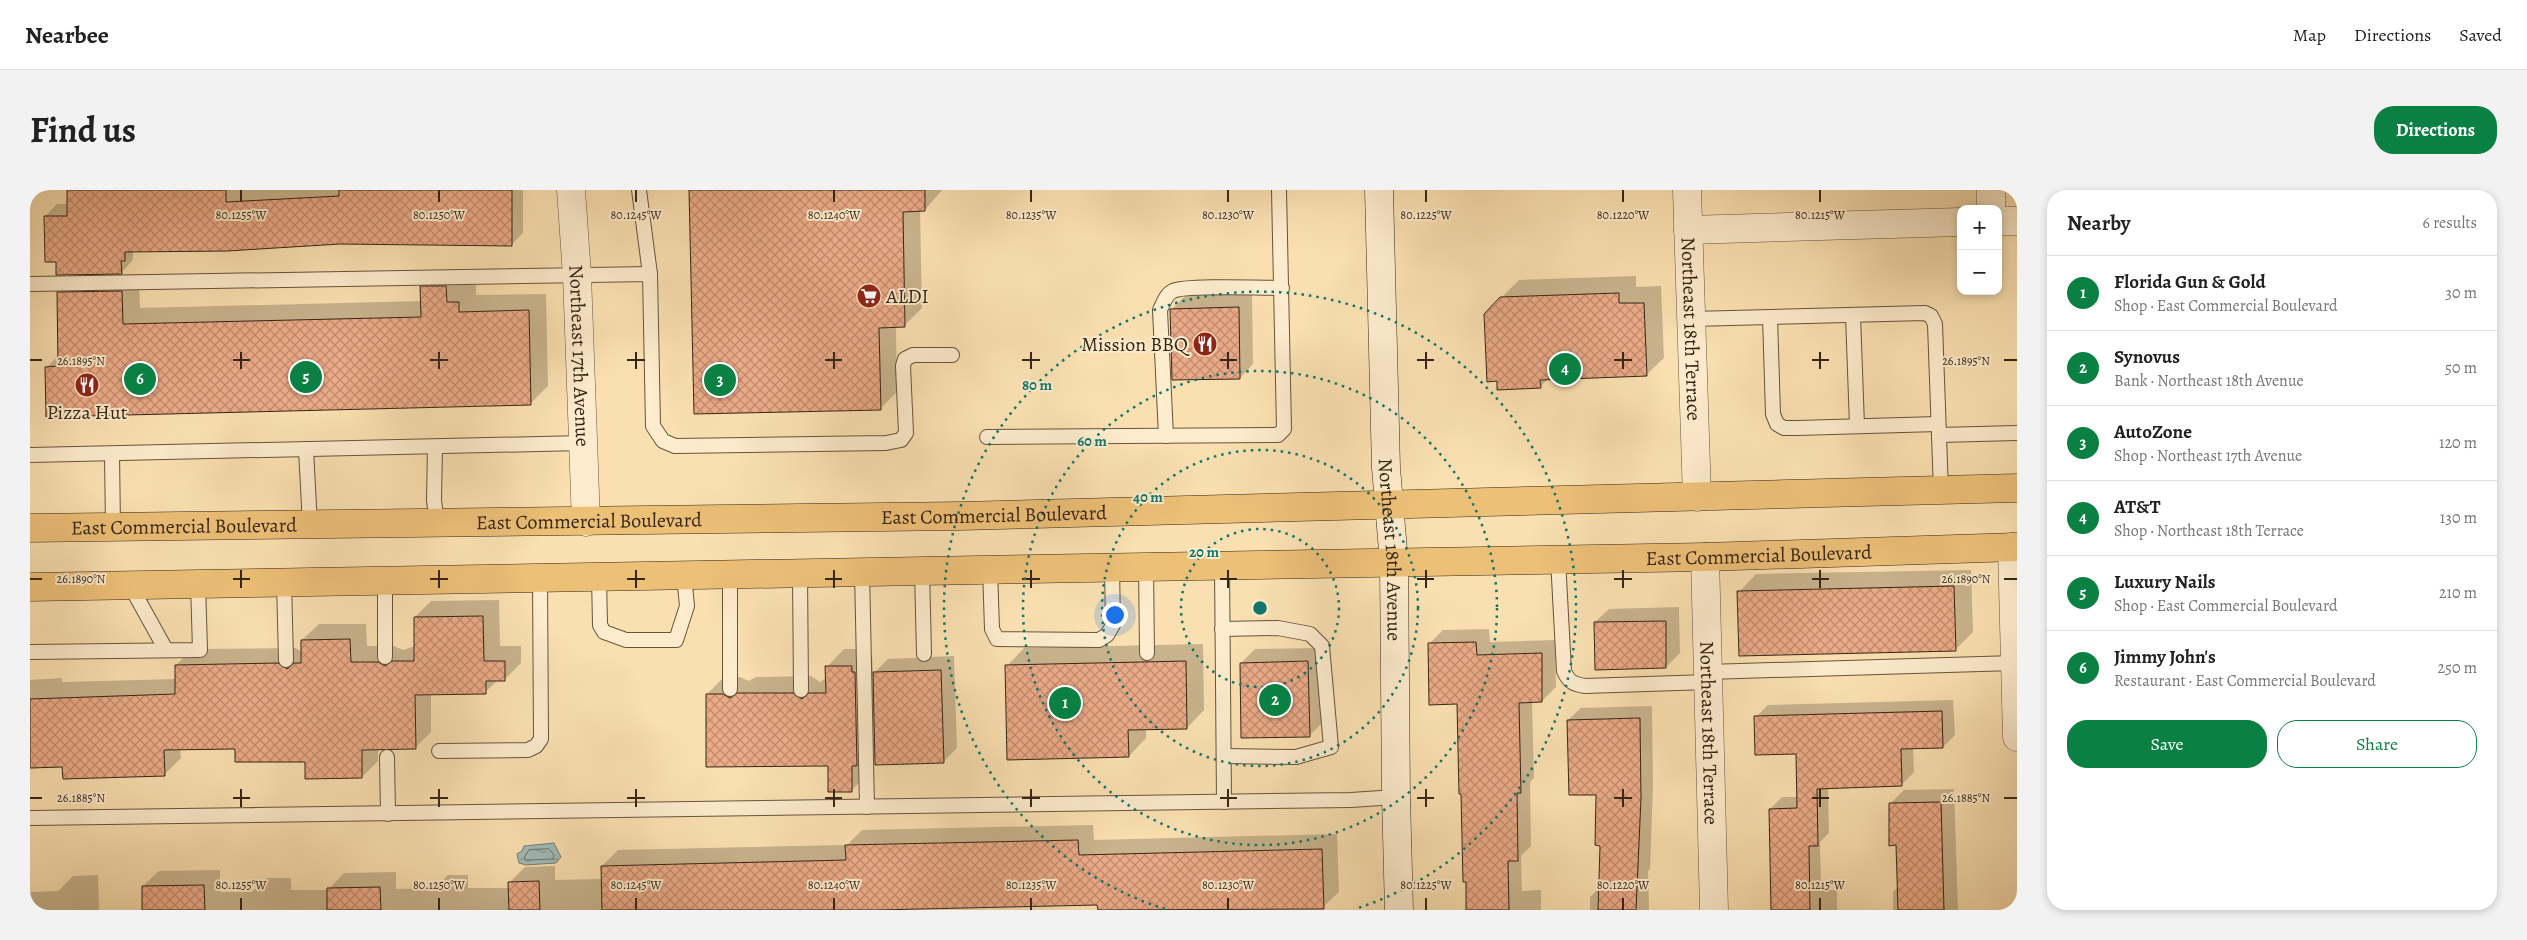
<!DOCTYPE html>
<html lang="en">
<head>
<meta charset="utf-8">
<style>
  body { margin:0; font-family:Alegreya,serif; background:#f2f2f2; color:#222 }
  .controls { position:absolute; right:15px; top:15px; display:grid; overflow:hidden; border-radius:10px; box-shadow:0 2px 8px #0003 }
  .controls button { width:45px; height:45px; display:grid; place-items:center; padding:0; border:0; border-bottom:1px solid #e0e0e0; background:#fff; color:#222; font:25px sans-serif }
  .you { position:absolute; left:1084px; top:424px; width:18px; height:18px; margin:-12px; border:4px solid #fff; border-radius:50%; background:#1a73e8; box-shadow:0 0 0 8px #1a73e833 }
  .badge { display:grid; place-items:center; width:32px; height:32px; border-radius:50%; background:#0b8043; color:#fff; font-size:16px; font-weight:700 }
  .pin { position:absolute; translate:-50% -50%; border:2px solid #fff; box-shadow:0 1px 5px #0006 }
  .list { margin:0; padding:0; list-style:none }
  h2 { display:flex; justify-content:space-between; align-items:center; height:65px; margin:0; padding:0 20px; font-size:21px }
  h2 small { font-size:16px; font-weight:400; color:#767676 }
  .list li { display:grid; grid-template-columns:32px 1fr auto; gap:15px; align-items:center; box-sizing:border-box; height:75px; padding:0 20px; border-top:1px solid #e0e0e0 }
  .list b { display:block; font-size:19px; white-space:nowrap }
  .list p { margin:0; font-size:16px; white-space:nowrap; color:#767676 }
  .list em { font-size:16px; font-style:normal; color:#767676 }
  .actions { display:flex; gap:10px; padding:15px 20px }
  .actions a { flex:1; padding:11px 0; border:1px solid #0b8043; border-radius:20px; text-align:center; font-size:18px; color:#0b8043 }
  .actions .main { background:#0b8043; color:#fff }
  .map { position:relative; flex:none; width:1987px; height:720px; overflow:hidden; border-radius:20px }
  header { display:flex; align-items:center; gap:30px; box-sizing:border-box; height:70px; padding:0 25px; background:#fff; border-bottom:1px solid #e0e0e0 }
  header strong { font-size:24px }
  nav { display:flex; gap:28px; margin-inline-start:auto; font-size:18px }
  .intro { display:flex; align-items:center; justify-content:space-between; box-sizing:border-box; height:120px; padding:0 30px }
  h1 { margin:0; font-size:35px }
  .button { padding:12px 22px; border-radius:20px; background:#0b8043; color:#fff; font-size:18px; font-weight:700 }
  main { display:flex; gap:30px; padding:0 30px }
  aside { flex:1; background:#fff; border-radius:20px; box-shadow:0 2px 8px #0003 }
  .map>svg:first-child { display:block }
</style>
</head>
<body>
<header>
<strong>Nearbee</strong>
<nav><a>Map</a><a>Directions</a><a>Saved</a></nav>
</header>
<div class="intro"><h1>Find us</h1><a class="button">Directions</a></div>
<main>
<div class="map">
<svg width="1987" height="720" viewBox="0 0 1987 720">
  <defs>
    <pattern id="water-ripples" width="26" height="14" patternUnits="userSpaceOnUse" patternTransform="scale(1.25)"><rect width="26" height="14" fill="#a2bab6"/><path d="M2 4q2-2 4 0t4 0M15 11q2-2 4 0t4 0" fill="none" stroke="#859793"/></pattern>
    <pattern id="building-cross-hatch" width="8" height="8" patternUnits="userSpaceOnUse" patternTransform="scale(1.25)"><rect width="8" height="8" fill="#ecab88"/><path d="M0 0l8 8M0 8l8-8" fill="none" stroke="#c08b6e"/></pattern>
  </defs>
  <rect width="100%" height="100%" fill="#fae0b1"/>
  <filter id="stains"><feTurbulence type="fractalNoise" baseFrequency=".004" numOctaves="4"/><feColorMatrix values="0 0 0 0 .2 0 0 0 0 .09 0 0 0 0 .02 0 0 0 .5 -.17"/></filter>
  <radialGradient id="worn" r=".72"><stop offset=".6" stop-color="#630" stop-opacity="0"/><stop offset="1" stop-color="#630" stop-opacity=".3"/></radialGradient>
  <!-- water -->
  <polygon fill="url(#water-ripples)" stroke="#767e76" points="524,653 531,667 526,673 496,675 489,673 487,664 492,661 494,656"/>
  <!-- shadow -->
  <g fill="#0003">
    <polygon points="38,0 493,0 493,43 481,55 310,53 103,61 103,70 89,85 109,84 110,118 392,111 392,97 409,80 433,79 434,95 446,95 446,105 516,104 518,196 500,214 17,177 29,165 28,103 48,83 27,70 15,26 27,14 39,14"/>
    <polygon points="660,0 912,0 895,20 890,20 892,118 875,135 866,136 867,202 850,219"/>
    <polygon points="1606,86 1606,97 1631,96 1634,168 1616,185 1519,188 1510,197 1468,190 1471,108 1489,90"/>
    <polygon points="1222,104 1223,174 1210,188 1141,120 1155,106"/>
    <polygon points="1941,380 1943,442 1925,460 1709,402 1726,384"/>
    <polygon points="469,410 470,456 491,456 491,473 474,490 468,490 455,502 401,503 401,542 385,558 348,558 348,571 332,587 277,570 206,558 150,558 151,568 134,585 34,575 0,577 0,490 32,488 32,492 146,489 146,475 162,459 265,458 273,462 272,450 289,434 336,434 337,456 364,456 373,460 385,456 385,427 401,411"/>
    <polygon points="1649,417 1650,463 1636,477 1565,432 1579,419"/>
    <polygon points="1459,439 1460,452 1525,450 1526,497 1512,511 1502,511 1504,588 1500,592 1501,656 1491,666 1492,701 1511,700 1511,720 1438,720 1428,513 1399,454 1413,440"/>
    <polygon points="1173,454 1174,520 1157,538 1116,539 1116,548 1099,566 977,476 994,458"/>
    <polygon points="1292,458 1293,532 1279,546 1211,473 1225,459"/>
    <polygon points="814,459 839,459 839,466 842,465 843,484 858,469 924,466 927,558 913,572 846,556 839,562 839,583 822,600 799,575 677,504 694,487 710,487 719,491 726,487 781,486 790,492 797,487 797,477"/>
    <polygon points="1923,510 1925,545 1913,557 1883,557 1884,582 1872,594 1798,597 1799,643 1790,652 1791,700 1807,700 1807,720 1742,720 1740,619 1752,607 1768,607 1768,563 1726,527 1738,515"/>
    <polygon points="1622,516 1623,595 1620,679 1618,681 1619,720 1560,720 1560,707 1570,697 1572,654 1568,603 1538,530 1551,518"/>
    <polygon points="1924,599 1928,720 1863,720 1863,702 1868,697 1867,654 1860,614 1874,600"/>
    <polygon points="1063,635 1064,650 1307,644 1309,702 1293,717 1165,720 1069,720 1069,714 804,720 114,720 113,696 129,681 190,680 190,702 222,702 237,688 261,688 261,700 298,700 314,683 366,682 366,699 405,698 418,685 438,685 438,698 479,698 479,693 495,677 525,676 525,690 573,689 572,676 588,660 817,655 832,640"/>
    <polygon points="68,685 69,720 0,720 0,702 28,701 43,686"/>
  </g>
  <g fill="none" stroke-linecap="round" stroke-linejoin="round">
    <!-- shore -->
    <polygon stroke="#6c7066" stroke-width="1" points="519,659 524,665 523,669 497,670 494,668 499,660"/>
  </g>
  <!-- building -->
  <g fill="url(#building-cross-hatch)" stroke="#352516">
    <polygon points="37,0 196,0 196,12 309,6 309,0 482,0 482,56 310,54 197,61 95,62 95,71 91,71 92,84 26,85 26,72 15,72 14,26 37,26"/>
    <polygon points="659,0 895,0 895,21 873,22 875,137 849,138 851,220 664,224"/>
    <polygon points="390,96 416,96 417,112 429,112 429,122 499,120 501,215 16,227 15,177 28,176 27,102 92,101 93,134 391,127"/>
    <polygon points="1589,103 1589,113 1614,113 1617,186 1510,190 1511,198 1467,200 1467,191 1457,192 1454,124 1470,107"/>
    <polygon points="1209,117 1210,189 1142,190 1140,119"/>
    <polygon points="1924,396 1926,461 1709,466 1707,401"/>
    <polygon points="453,426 454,471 475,471 475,491 456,491 456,504 385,505 386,559 332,560 332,588 275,589 275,572 205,572 205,559 134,560 135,586 33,589 32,577 0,578 0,509 145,504 145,475 248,473 257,479 264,473 271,473 271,450 320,449 321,472 348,472 355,476 362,471 384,471 384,427"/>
    <polygon points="1636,431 1636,478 1565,480 1564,432"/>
    <polygon points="1446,452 1447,465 1512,463 1512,512 1489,513 1491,603 1487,603 1488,671 1478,671 1479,720 1436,720 1436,692 1433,692 1431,604 1429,604 1427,514 1399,515 1398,453"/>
    <polygon points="1156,471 1157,539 1098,540 1099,567 977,570 975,475"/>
    <polygon points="1278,471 1280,547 1211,548 1210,473"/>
    <polygon points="795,476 822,476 822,482 825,482 827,576 822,576 822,602 798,602 798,576 676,577 676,504 693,504 700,508 707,503 763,503 772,509 779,503 796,503"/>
    <polygon points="911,480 914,573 845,575 843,482"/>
    <polygon points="1912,521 1913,558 1871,559 1872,596 1787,599 1788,656 1779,656 1780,720 1741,720 1739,619 1767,618 1766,564 1725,565 1724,526"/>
    <polygon points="1610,528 1611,608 1606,720 1568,720 1570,656 1565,655 1566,605 1539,605 1537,530"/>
    <polygon points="1911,612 1914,720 1868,720 1866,655 1859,656 1859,613"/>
    <polygon points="1048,650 1049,665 1292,659 1294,719 1068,720 1067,715 847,720 572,720 571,676 816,670 815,655"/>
    <polygon points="509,691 510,720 479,720 478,692"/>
    <polygon points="174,695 175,720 112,720 112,696"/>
    <polygon points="350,697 351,720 297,720 297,698"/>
  </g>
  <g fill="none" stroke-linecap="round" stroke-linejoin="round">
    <defs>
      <g id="lane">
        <polyline points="609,0 620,84"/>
        <polyline points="0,94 620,84 623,236 633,251 645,256 856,253 871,250 876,243 873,176 875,169 883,165 922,165"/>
        <polyline points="1823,125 1827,236"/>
        <polyline points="1740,127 1743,224 1747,234 1754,238 1767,238 1908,234"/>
        <polyline points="1661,129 1895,123 1901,126 1905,134 1911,301"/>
        <polyline points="1909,245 1987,243"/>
        <path d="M1136 246 1130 120C1133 114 1136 104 1143 101 1155 95 1233 98 1252 98"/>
        <polyline points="957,247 1248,245 1254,239 1249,0"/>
        <polyline points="405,257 404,310 407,334"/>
        <polyline points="276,259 280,335"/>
        <polyline points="82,264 83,337"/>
        <polyline points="0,265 553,253"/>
        <path d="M1528 369 1534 481C1539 492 1543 494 1555 496L1678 492"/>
        <polyline points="1192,375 1194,612"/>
        <polyline points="1116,376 1117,463"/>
        <polyline points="960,379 962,439 967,449 1069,450 1077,445 1083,435 1082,377"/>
        <polyline points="892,380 894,464"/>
        <polyline points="832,381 837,617"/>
        <polyline points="770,383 771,500"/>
        <polyline points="700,384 700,499"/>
        <polyline points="569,386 570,435 574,442 596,450 646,450 657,416 654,385"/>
        <polyline points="254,392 256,470"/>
        <polyline points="100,395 136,460"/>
        <polyline points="1192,439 1248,438 1280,444 1292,456 1301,557 1266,567 1194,566"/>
        <polyline points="0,462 170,460 168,394"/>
        <polyline points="355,467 355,390"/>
        <polyline points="1677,482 1985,473"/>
        <polyline points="409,561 498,560 506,556 511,549 510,387"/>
        <polyline points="357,567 358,624"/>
        <polyline points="0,628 1321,610 1366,607"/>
      </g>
      <g id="street">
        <path id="s1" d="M541 0 547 85 556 332"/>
        <path id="s2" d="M1657 0 1667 307"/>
        <polyline points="1961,0 1961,19"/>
        <polyline points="1968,31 1987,31"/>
        <polyline points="1658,40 1931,32"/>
        <polyline points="1982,357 1987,547"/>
        <path id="s3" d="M1675 367 1684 720"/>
      </g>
      <g id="secondary">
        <path id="s4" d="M1349 0 1356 278 1364 372 1366 607 1369 720"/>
      </g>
      <g id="primary">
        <path id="s5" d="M0 338 931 326 1987 298"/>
        <path id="s6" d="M0 397 1675 367 1987 357"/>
      </g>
    </defs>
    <!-- lane casing -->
    <use href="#lane" stroke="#66543d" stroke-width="16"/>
    <!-- street casing -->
    <use href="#street" stroke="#66543d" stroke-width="29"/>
    <!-- secondary casing -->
    <use href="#secondary" stroke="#352516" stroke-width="29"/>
    <!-- primary casing -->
    <use href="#primary" stroke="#352516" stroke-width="29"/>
    <!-- lane -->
    <use href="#lane" stroke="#fcebcc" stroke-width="14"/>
    <!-- street -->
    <use href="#street" stroke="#fcebcc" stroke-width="28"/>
    <!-- secondary -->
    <use href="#secondary" stroke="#fcebcc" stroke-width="28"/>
    <!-- primary -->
    <use href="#primary" stroke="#edc078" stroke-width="28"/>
  </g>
  <!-- ticks -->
  <path fill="none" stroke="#352516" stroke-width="2" d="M211 0V12M409 0V12M606 0V12M804 0V12M1001 0V12M1198 0V12M1396 0V12M1593 0V12M1790 0V12M211 162V179M409 162V179M606 162V179M804 162V179M1001 162V179M1198 162V179M1396 162V179M1593 162V179M1790 162V179M0 170H12M203 170H220M400 170H418M597 170H615M795 170H812M992 170H1010M1190 170H1207M1387 170H1404M1584 170H1602M1782 170H1799M1974 170H1987M211 380V398M409 380V398M606 380V398M804 380V398M1001 380V398M1198 380V398M1396 380V398M1593 380V398M1790 380V398M0 389H12M203 389H220M400 389H418M597 389H615M795 389H812M992 389H1010M1190 389H1207M1387 389H1404M1584 389H1602M1782 389H1799M1974 389H1987M211 599V617M409 599V617M606 599V617M804 599V617M1001 599V617M1198 599V617M1396 599V617M1593 599V617M1790 599V617M0 608H12M203 608H220M400 608H418M597 608H615M795 608H812M992 608H1010M1190 608H1207M1387 608H1404M1584 608H1602M1782 608H1799M1974 608H1987M211 708V720M409 708V720M606 708V720M804 708V720M1001 708V720M1198 708V720M1396 708V720M1593 708V720M1790 708V720"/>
  <!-- distance rings -->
  <g fill="none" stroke="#0f766e" stroke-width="2.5" stroke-dasharray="2.5 5">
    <circle cx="1230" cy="418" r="79"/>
    <circle cx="1230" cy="418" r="158"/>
    <circle cx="1230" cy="418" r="237"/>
    <path d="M1135 719A316 316 0 1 1 1325 719"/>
  </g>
  <!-- icons -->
  <defs>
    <symbol id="supermarket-disc" viewBox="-11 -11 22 22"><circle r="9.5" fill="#8f2418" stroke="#fcebcc"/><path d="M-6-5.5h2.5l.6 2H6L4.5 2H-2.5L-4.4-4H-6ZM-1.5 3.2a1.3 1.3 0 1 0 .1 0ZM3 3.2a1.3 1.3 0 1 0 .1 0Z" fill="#fff"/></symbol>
    <symbol id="restaurant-disc" viewBox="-11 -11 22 22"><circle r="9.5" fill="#8f2418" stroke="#fcebcc"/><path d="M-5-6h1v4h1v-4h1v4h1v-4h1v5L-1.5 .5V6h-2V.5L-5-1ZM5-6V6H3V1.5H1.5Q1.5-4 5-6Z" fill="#fff"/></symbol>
  </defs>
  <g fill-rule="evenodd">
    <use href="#supermarket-disc" x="825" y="92" width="28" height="28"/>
    <use href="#restaurant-disc" x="1161" y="140" width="28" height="28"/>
    <use href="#restaurant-disc" x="43" y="181" width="28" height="28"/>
  </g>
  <g text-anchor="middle" stroke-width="4" stroke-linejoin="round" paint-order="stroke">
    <!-- poi labels -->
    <g font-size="20" fill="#352516" stroke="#fcebcc" text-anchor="start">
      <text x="856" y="113">ALDI</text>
      <text x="1158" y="161" text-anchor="end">Mission BBQ</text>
      <text x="57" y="229" text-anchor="middle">Pizza Hut</text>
    </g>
    <!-- street labels -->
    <g font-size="20" fill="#352516" stroke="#fcebcc">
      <text dy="7" stroke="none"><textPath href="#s2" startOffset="139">Northeast 18th Terrace</textPath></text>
      <text dy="7" stroke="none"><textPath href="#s1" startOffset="166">Northeast 17th Avenue</textPath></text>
      <text dy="7" stroke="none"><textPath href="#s5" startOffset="964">East Commercial Boulevard</textPath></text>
      <text dy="7" stroke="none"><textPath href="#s5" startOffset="559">East Commercial Boulevard</textPath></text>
      <text dy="7" stroke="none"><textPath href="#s5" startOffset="154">East Commercial Boulevard</textPath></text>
      <text dy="7" stroke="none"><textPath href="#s4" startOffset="360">Northeast 18th Avenue</textPath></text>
      <text dy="7" stroke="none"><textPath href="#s6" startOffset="1729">East Commercial Boulevard</textPath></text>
      <text dy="7" stroke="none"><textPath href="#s3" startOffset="176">Northeast 18th Terrace</textPath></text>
    </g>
  </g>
  <g font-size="12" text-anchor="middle" fill="#352516" stroke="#fcebcc" stroke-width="4" stroke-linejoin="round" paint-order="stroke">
    <text x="211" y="29">80.1255°W</text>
    <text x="409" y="29">80.1250°W</text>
    <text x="606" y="29">80.1245°W</text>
    <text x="804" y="29">80.1240°W</text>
    <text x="1001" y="29">80.1235°W</text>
    <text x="1198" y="29">80.1230°W</text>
    <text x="1396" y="29">80.1225°W</text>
    <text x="1593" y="29">80.1220°W</text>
    <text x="1790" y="29">80.1215°W</text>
    <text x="51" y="175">26.1895°N</text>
    <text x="1936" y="175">26.1895°N</text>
    <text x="51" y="393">26.1890°N</text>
    <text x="1936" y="393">26.1890°N</text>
    <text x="51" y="612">26.1885°N</text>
    <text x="1936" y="612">26.1885°N</text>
    <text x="211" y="699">80.1255°W</text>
    <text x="409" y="699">80.1250°W</text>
    <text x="606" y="699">80.1245°W</text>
    <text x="804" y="699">80.1240°W</text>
    <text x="1001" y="699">80.1235°W</text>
    <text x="1198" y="699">80.1230°W</text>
    <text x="1396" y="699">80.1225°W</text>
    <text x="1593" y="699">80.1220°W</text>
    <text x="1790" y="699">80.1215°W</text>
  </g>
  <circle cx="1230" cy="418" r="8" fill="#0f766e" stroke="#fcebcc" stroke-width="2.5"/>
  <g font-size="15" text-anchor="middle" font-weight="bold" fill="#0f766e" stroke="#fcebcc" stroke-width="4" stroke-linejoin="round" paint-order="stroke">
    <text x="1007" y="200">80 m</text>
    <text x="1062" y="256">60 m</text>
    <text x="1118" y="312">40 m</text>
    <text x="1174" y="367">20 m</text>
  </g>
  <rect width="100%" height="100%" filter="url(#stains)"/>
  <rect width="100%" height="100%" fill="url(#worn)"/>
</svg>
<div class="controls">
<button>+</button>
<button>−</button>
</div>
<div class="you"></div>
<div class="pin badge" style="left:1035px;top:513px">1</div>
<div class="pin badge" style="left:1245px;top:510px">2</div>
<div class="pin badge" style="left:690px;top:190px">3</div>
<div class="pin badge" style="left:1535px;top:179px">4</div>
<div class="pin badge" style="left:276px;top:187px">5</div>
<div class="pin badge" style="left:110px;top:189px">6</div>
</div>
<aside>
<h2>Nearby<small>6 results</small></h2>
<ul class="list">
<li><span class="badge">1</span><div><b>Florida Gun &amp; Gold</b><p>Shop · East Commercial Boulevard</p></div><em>30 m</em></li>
<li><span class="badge">2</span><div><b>Synovus</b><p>Bank · Northeast 18th Avenue</p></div><em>50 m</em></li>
<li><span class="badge">3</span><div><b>AutoZone</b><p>Shop · Northeast 17th Avenue</p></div><em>120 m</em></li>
<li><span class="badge">4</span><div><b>AT&amp;T</b><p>Shop · Northeast 18th Terrace</p></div><em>130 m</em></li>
<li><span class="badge">5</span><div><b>Luxury Nails</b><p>Shop · East Commercial Boulevard</p></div><em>210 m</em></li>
<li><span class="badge">6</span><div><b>Jimmy John's</b><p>Restaurant · East Commercial Boulevard</p></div><em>250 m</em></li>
</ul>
<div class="actions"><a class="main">Save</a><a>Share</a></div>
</aside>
</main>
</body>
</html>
